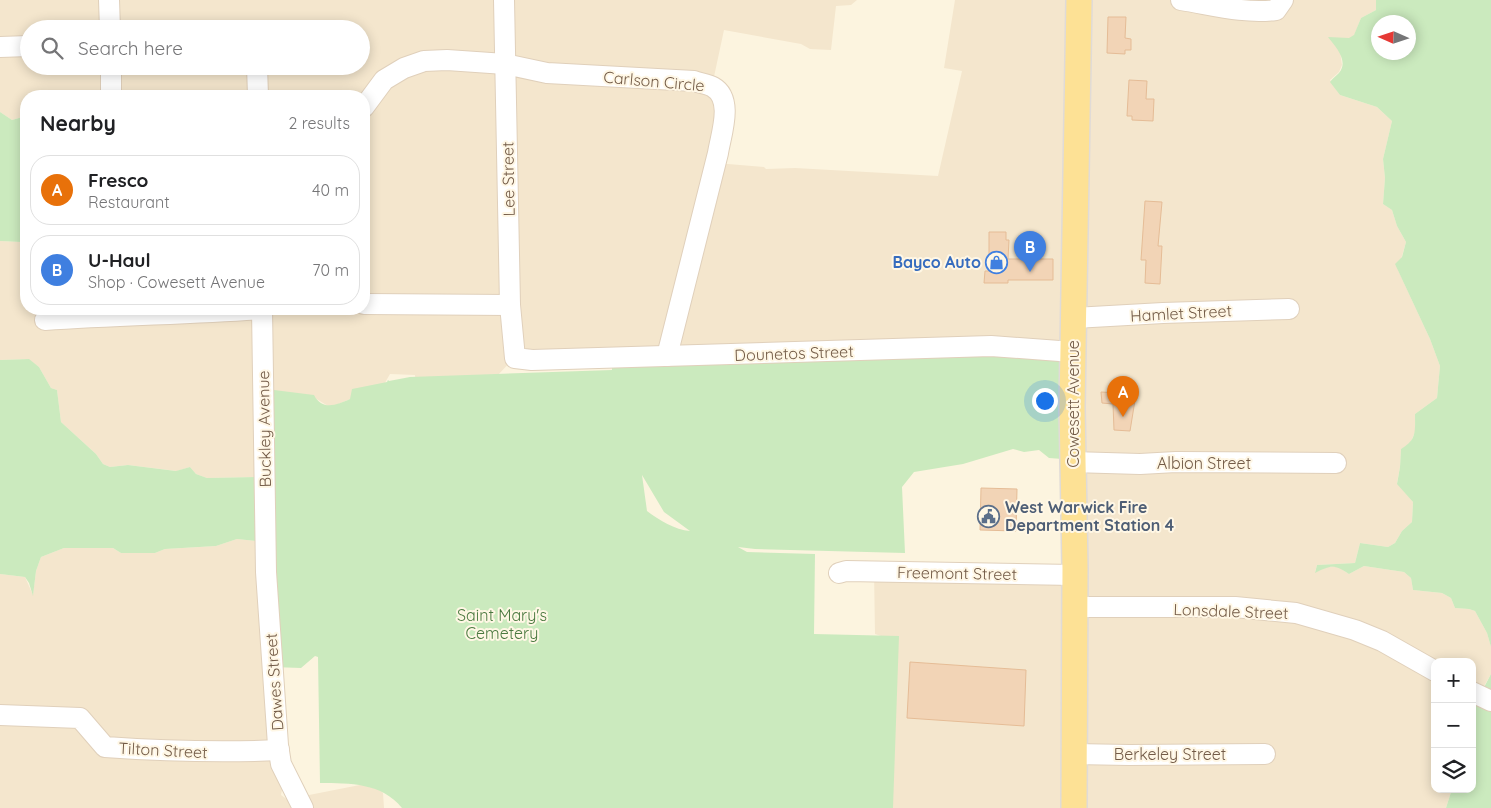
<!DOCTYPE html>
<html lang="en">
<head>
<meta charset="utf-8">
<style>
  body { margin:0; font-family:Quicksand,sans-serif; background:#f6f6f6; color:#202124 }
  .controls { position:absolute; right:15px; bottom:15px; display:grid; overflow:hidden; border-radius:10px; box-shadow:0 2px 12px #0003 }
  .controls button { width:45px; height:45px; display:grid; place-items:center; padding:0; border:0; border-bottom:1px solid #e0e0e0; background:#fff; color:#202124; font:25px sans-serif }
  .compass { position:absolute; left:1371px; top:15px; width:45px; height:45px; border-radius:50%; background:#fff; box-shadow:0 2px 12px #0003; rotate:273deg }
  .you { position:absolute; left:1044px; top:400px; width:18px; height:18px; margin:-12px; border:4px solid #fff; border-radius:50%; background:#1a73e8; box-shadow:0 0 0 8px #1a73e833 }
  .badge { display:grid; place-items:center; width:32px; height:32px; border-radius:50%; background:#7b4831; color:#fff; font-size:16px; font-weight:700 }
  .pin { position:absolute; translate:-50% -41px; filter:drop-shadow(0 1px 2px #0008) }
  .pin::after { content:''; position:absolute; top:26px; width:18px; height:15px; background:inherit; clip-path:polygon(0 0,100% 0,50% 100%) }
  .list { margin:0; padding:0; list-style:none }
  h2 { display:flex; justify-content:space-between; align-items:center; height:65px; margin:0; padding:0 20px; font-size:21px }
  h2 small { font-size:16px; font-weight:400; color:#757577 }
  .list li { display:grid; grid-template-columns:32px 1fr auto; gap:15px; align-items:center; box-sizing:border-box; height:70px; margin:0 10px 10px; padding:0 10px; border:1px solid #e0e0e0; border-radius:20px }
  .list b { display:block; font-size:19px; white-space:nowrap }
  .list p { margin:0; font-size:16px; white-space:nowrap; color:#757577 }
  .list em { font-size:16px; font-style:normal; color:#757577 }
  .icon { flex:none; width:28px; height:28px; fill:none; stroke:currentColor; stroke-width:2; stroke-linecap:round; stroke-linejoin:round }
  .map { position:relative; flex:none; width:1491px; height:808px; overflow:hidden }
  .search { position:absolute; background:#fff; box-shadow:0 2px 12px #0003; left:20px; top:20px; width:350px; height:55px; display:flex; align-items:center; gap:12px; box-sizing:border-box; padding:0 18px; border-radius:28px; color:#757577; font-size:19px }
  .panel { position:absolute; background:#fff; box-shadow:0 2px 12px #0003; left:20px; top:90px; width:350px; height:225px; border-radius:20px }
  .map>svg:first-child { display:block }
</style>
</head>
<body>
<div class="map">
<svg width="1491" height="808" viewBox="0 0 1491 808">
  <rect width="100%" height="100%" fill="#fcf4df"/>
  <!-- residential -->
  <g fill="#f4e6cd" fill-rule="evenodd">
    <path d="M0 0H857L851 5 836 6 831 50 810 49 801 44 724 30 712 86 722 97 716 163 764 167 766 169 795 168 938 176 962 71 944 68 955 0H1376V10L1361 18 1354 36 1348 39 1340 51 1342 65 1339 72 1330 80 1340 95 1377 107 1392 121 1383 159 1385 178 1383 204 1392 210 1397 226 1406 242 1398 270 1430 339 1440 366 1437 398 1415 414V432L1410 444 1401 449 1400 467 1397 483 1413 502 1412 522 1402 531 1395 543 1388 547 1360 543 1355 563 1317 565 1315 572 1327 567 1337 566 1349 574 1364 566 1404 572 1411 578 1413 590 1442 593 1451 598 1455 608 1469 609 1475 611 1487 633 1491 647V674L1479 695 1472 693V662H1435V789H1452L1446 808H885L881 636 875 634 874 571 1076 576 1077 355 513 359 496 377 475 375 468 376 416 397 415 375 390 374 378 395 355 397 336 405 328 406 315 398 262 477 207 478 196 474 190 467 177 471 128 465 110 467 103 464 96 454 61 422 57 390 51 388 39 367 28 359 0 360V241L21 242 26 237V309H364V96H26V116L12 120 0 112ZM29 29H361V66H29Z"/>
    <polygon points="237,539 264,542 285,773 281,795 292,803 309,795 375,782 383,793 384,808 0,808 0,574 25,577 33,595 36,571 41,557 64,548 113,548 121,553 155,553 165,549 216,546"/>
  </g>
  <!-- green -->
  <g fill="#cbeabe" fill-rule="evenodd">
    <path d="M1376 0H1491V647L1487 633 1475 611 1469 609 1455 608 1451 598 1442 593 1413 590 1411 578 1404 572 1364 566 1349 574C1334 564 1331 565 1315 573L1317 565 1355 563 1360 543 1388 547 1395 543 1402 531 1412 522 1413 502 1397 484 1400 467 1401 449C1417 440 1415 431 1415 414L1437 398 1440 366 1430 339 1395 264 1402 257 1406 242 1397 226 1392 210 1383 204 1385 178 1383 159 1392 121 1377 107 1340 95 1330 82C1332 79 1336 76 1339 73 1349 61 1336 47 1328 37L1349 38 1354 35 1361 18 1376 10ZM1378 22H1408V52H1378Z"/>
    <polygon points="0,112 12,120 26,116 26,153 22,171 26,181 26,237 21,242 0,241"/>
    <path d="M1075 353 1076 460 1049 458 1039 450 1024 452 1013 449 963 464 914 472 902 487 905 553 755 549 738 547 747 552 815 554 814 634 899 636 893 808H402C382 783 350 783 320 783L318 657 315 656 301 668 273 667 264 542 237 539 216 546 165 549 155 553H121L113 548H64L41 557 36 571 33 596 29 583 25 577 0 574V360L29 359 39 367 51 388 57 390 61 422 96 454 103 464 110 467 128 465 176 471 190 467 196 474 207 478 262 477V396L274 390 314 395C322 411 337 405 350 399L352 389 387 382 388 380 389 381 410 377 612 370V358ZM642 475 664 512 690 531C675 530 659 520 647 511Z"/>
    <polygon points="1491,674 1491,808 1446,808 1452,789 1472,789 1472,693 1480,695"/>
  </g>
  <!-- building -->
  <g fill="#f2d4b6" stroke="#e5bc96">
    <polygon points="1108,17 1126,17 1125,38 1131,39 1131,50 1125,50 1125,54 1107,53"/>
    <polygon points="1129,80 1147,81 1146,99 1154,99 1153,121 1132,120 1132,116 1127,116"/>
    <polygon points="1145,201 1162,202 1158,246 1162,246 1160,284 1145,283 1146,260 1141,260"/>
    <polygon points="989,232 1006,232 1006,240 1009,240 1008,259 1053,259 1053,280 1008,280 1008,283 984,283 985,271 989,271"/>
    <polygon points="1101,392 1136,394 1130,431 1114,430 1113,404 1102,403"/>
    <polygon points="981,488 1017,489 1016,531 980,530"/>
    <polygon points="910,662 1026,670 1024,726 907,718"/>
  </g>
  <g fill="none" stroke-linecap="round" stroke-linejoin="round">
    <defs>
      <g id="minor">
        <polyline points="109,0 110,29"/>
        <polyline points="504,0 510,305 515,358 532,360 991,346 1073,352"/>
        <path d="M1181 0C1213 5 1243 14 1276 10L1283 0"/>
        <polyline points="0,47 29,46"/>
        <polyline points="111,66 111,96"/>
        <polyline points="257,66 258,96"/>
        <path d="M364 107 384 80 404 68 424 61 447 60 505 64 547 73 694 81C699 83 708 84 713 87 734 99 721 134 718 153L667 356"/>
        <polyline points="364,304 510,305"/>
        <polyline points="262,309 266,572 278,745 281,764 303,808"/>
        <polyline points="1074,318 1163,313 1289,309"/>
        <path d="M45 320C117 315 190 314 262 309"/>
        <polyline points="1072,462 1140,464 1176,462 1336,463"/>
        <polyline points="839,573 846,571 1074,575"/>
        <polyline points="1074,607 1235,607 1296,613 1355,630 1382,641 1435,671"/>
        <polyline points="1472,692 1491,701"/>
        <path d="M0 715 80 718 105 747C164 751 220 753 279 750"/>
        <polyline points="1074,754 1129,755 1265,754"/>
      </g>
      <polyline id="major" points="1074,808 1075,568 1072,407 1079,0"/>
    </defs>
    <!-- minor casing -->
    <use href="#minor" stroke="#e0d0bb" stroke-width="22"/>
    <!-- major casing -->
    <use href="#major" stroke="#e0dbd7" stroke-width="28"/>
    <!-- minor -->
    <use href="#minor" stroke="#fff" stroke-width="20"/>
    <!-- major -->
    <use href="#major" stroke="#fde195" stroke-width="25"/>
  </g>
  <!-- icons -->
  <defs>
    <symbol id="shop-ring" viewBox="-11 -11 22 22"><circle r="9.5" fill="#fff7e5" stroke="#3f7fe0" stroke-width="1.5"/><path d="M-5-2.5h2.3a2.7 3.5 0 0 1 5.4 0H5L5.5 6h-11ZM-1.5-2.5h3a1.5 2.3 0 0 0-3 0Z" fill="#3f7fe0"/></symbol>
    <symbol id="civic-ring" viewBox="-11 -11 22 22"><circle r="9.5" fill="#fff7e5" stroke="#5c6f8a" stroke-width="1.5"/><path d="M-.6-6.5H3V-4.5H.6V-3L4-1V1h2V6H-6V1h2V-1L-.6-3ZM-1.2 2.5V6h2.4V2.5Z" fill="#5c6f8a"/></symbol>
  </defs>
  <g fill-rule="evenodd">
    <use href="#shop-ring" x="984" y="250" width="25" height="25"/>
    <use href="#civic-ring" x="976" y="504" width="25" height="25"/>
  </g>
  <g text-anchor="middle" stroke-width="4" stroke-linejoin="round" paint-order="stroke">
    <!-- street labels -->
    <g font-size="16" fill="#735b47" stroke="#fff7e5">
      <text transform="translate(654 81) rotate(5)" y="6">Carlson Circle</text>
      <text transform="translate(508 179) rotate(-91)" y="6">Lee Street</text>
      <text transform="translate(1181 313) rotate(-3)" y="6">Hamlet Street</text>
      <text transform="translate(794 353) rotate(-2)" y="6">Dounetos Street</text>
      <text transform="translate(1073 404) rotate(-90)" y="6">Cowesett Avenue</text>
      <text transform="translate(264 429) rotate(-91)" y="6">Buckley Avenue</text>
      <text x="1204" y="469">Albion Street</text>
      <text transform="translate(957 573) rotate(1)" y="6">Freemont Street</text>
      <text transform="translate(1231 611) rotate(2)" y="6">Lonsdale Street</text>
      <text transform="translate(274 682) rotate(-94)" y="6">Dawes Street</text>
      <text transform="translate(163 750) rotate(3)" y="6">Tilton Street</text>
      <text x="1170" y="760">Berkeley Street</text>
    </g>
    <!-- shop labels -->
    <g font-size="16" font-weight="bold" fill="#366cbe" stroke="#fff7e5" text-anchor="end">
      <text x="981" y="268">Bayco Auto</text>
    </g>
    <!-- service labels -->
    <g font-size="16" font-weight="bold" fill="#4e5e75" stroke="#fff7e5" text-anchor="start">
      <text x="1005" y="513">West Warwick Fire<tspan x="1005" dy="18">Department Station 4</tspan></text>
    </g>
    <!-- park labels -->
    <g font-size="16" fill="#4a793f" stroke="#fff7e5">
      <text x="502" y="621">Saint Mary's<tspan x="502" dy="18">Cemetery</tspan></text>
    </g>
  </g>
</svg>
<div class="controls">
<button>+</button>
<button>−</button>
<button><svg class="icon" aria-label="layers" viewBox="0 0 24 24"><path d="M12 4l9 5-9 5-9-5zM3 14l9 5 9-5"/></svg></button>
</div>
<svg class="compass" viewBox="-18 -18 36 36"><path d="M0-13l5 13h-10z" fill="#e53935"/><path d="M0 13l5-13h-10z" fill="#757577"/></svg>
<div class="you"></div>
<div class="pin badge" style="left:1123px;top:417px;background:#e8710a">A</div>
<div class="pin badge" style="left:1030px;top:272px;background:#3f7fe0">B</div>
<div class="search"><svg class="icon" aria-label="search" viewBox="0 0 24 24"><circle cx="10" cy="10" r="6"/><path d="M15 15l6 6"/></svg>Search here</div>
<section class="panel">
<h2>Nearby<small>2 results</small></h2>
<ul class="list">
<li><span class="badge" style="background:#e8710a">A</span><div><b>Fresco</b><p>Restaurant</p></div><em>40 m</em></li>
<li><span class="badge" style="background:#3f7fe0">B</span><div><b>U-Haul</b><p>Shop · Cowesett Avenue</p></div><em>70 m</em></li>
</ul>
</section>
</div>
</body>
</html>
